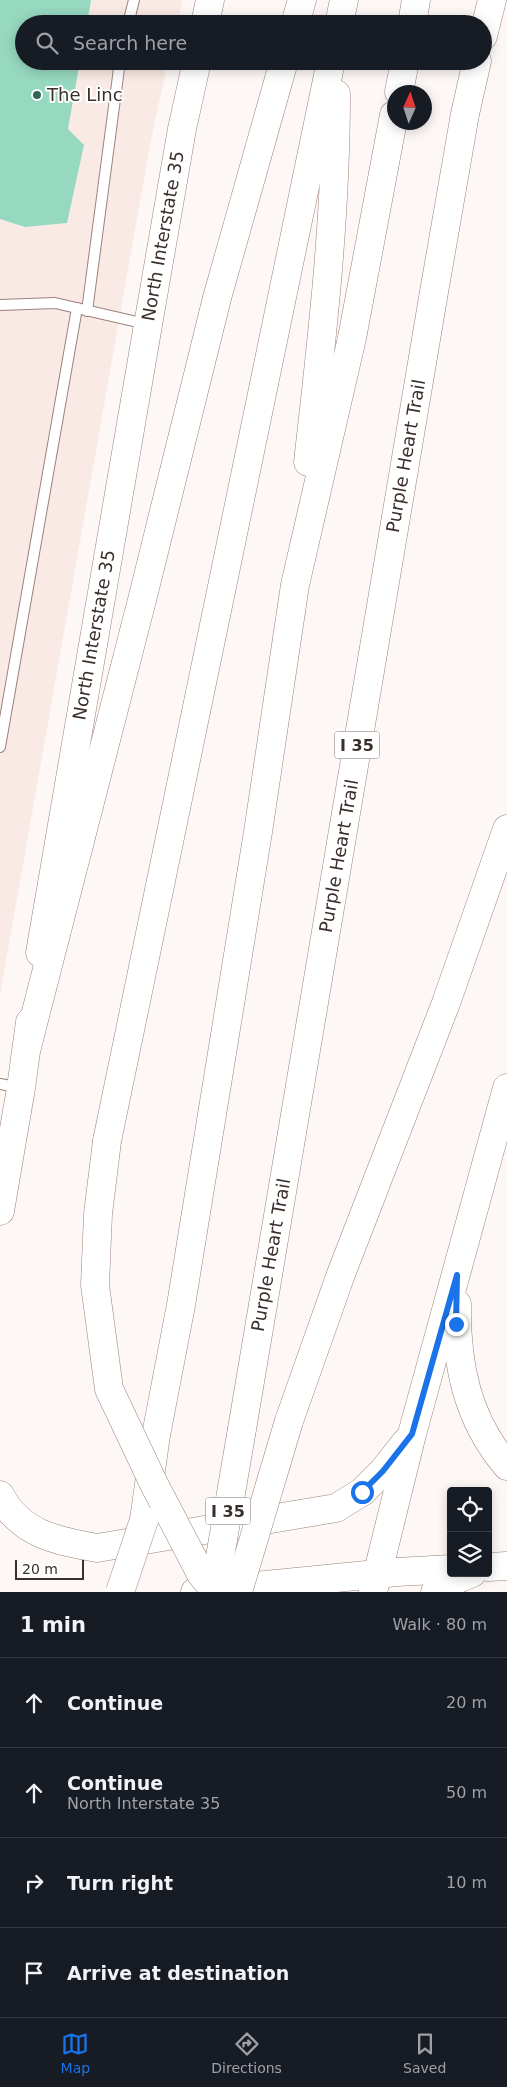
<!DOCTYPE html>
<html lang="en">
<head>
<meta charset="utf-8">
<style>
  body { margin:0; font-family:"DejaVu Sans",sans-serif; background:#242831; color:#f1f3f6 }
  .controls { position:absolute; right:15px; bottom:15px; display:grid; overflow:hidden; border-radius:5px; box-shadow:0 2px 12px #0003 }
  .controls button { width:45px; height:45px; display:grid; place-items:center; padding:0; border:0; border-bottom:1px solid #363941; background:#171b24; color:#f1f3f6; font:25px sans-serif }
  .compass { position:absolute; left:387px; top:85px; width:45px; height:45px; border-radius:50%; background:#171b24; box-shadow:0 2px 12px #0003; rotate:3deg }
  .scale { position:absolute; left:15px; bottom:12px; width:69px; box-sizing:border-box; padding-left:5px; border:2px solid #3a2f2b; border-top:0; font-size:14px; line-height:18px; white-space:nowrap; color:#3a2f2b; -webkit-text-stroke:4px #fff; paint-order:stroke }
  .stop { position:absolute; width:15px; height:15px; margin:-11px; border:4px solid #1a73e8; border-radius:50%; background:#fff }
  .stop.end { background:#1a73e8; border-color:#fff; box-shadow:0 1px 5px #0008 }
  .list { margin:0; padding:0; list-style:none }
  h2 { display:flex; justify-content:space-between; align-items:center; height:65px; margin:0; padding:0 20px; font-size:21px }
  h2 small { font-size:16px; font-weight:400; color:#9ea1a6 }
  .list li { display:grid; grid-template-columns:32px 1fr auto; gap:15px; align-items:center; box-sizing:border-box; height:90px; padding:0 20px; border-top:1px solid #363941 }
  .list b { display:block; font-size:19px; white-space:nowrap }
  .list p { margin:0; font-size:16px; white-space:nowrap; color:#9ea1a6 }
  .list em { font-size:16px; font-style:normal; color:#9ea1a6 }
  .icon { flex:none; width:28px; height:28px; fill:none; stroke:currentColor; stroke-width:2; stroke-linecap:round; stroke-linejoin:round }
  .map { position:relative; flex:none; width:507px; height:1592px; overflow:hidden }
  .search { position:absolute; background:#171b24; box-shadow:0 2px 12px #0003; left:15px; right:15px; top:15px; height:55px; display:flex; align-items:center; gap:12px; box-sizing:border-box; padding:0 18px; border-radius:28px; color:#9ea1a6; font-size:19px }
  .sheet { height:425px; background:#171b24 }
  nav { display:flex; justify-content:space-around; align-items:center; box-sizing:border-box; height:70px; border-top:1px solid #363941; background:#171b24; font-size:14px; color:#9ea1a6 }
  nav a { display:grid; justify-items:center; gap:2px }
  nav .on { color:#1a73e8 }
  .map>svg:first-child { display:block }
</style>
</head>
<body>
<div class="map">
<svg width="507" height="1592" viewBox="0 0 507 1592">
  <rect width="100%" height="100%" fill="#fdf7f5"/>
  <!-- built -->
  <polygon fill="#faeae5" points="0,0 182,0 177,24 24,24 24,61 168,61 150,145 0,995"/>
  <!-- building -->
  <polygon fill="#97d8c0" points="0,0 91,0 87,24 24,24 24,61 80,61 68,129 84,145 67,223 25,227 0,219"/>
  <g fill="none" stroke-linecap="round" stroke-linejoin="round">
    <defs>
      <g id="lane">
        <polyline points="128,24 134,0"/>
        <polyline points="0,305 55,303 146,324"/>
        <polyline points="87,311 120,61"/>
        <polyline points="0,747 77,308"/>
        <polyline points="0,1084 21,1088"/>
      </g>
      <g id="secondary">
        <polyline points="205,24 210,0"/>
        <polyline points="40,953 148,325 182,129 197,61"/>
        <polyline points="0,1211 21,1088 30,1022"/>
        <path d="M457 1304C456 1365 467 1419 507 1466"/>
        <path d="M0 1495C20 1534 57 1541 97 1548L336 1508 362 1492 383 1471 406 1442"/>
        <polyline points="488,1567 507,1566"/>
        <polyline points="195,1592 397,1572 451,1569"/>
        <polyline points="373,1592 412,1434 507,1088"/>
        <polyline points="435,1592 439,1587 472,1573"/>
      </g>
      <g id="highway">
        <polyline points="295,24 302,0"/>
        <polyline points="339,24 344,0"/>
        <polyline points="412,24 416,0"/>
        <polyline points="483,36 492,0"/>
        <polyline points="399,92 405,61"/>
        <path d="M308 462C322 339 336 218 336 94"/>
        <polyline points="27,1047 142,600 217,298 284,61"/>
        <polyline points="107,1141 331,61"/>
        <polyline points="289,1421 341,1274 446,1003 507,829"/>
        <polyline points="242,1429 434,292 465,114 477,61"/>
        <polyline points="144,1520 156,1435 181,1305 258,832 295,585 352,338 394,115"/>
      </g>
    </defs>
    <!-- lane casing -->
    <use href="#lane" stroke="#9c8279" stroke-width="12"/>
    <!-- secondary casing -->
    <use href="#secondary" stroke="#9c8279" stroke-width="29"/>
    <!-- highway casing -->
    <use href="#highway" stroke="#9c8279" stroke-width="29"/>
    <!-- lane -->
    <use href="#lane" stroke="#fff" stroke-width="10"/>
    <!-- secondary -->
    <use href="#secondary" stroke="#fff" stroke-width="28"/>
    <!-- highway -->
    <use href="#highway" stroke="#fff" stroke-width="28"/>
    <defs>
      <g id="highway-bridge">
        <polyline points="107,1141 98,1214 95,1285 109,1389 154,1484 201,1574 216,1592"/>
        <polyline points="120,1592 144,1520"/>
        <polyline points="214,1592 242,1429"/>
        <polyline points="238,1592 289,1421"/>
      </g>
    </defs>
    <!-- highway-bridge casing -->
    <use href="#highway-bridge" stroke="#9c8279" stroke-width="29" stroke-linecap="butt"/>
    <!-- highway-bridge -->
    <use href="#highway-bridge" stroke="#fff" stroke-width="28"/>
  </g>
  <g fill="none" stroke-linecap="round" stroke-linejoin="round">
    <!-- route -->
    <polyline stroke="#1a73e8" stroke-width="6" points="362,1492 383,1471 412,1434 457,1275 456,1324"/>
  </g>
  <!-- markers -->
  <circle fill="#2b6955" stroke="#fff" stroke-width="2" cx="37" cy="95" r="5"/>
  <g text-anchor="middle" stroke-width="4" stroke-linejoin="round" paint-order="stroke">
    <!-- shield labels -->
    <g fill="#fff" stroke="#756d6b" stroke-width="1">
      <rect x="334.5" y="731.5" width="45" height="27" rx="4"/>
      <rect x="205.5" y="1497.5" width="45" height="27" rx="4"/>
    </g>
    <g font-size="16" font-weight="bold" fill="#3a2f2b">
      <text x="357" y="751">I 35</text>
      <text x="228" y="1517">I 35</text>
    </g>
    <!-- poi labels -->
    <g font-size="18" fill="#3a2f2b" stroke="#fff" text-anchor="start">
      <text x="47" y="101">The Linc</text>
    </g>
    <!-- street labels -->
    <g font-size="18" fill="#3a2f2b" stroke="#fff">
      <text transform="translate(163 236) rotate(-80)" y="6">North Interstate 35</text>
      <text transform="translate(406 456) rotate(-80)" y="6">Purple Heart Trail</text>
      <text transform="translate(94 635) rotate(-80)" y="6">North Interstate 35</text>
      <text transform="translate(339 856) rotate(-80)" y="6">Purple Heart Trail</text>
      <text transform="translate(271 1255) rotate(-80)" y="6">Purple Heart Trail</text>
    </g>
  </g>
</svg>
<div class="controls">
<button><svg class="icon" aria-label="locate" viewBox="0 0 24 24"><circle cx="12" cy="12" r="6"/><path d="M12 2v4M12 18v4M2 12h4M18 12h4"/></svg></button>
<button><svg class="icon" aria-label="layers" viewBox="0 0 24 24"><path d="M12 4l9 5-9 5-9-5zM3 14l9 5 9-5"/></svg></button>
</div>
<svg class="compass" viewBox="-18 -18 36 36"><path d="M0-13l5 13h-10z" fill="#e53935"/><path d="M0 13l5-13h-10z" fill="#9ea1a6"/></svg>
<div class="scale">20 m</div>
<div class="stop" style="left:362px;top:1492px"></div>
<div class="stop end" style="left:456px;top:1324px"></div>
<div class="search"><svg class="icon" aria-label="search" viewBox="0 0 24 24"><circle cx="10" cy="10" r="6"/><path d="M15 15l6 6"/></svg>Search here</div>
</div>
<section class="sheet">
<h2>1 min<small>Walk · 80 m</small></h2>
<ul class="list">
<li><svg class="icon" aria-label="ahead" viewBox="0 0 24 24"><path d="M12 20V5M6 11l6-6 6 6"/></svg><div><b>Continue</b></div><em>20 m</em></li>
<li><svg class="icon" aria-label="ahead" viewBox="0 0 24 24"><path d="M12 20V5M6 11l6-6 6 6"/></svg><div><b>Continue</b><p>North Interstate 35</p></div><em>50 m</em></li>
<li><svg class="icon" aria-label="right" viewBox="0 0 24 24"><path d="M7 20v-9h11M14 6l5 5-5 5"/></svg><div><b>Turn right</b></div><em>10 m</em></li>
<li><svg class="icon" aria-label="arrive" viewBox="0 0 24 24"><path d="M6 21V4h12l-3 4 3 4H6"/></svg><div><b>Arrive at destination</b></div></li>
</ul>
</section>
<nav>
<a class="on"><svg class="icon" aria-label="map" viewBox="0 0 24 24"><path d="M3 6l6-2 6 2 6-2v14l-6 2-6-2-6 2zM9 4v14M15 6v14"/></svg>Map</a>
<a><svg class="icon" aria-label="directions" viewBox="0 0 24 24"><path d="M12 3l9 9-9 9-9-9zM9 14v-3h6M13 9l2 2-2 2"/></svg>Directions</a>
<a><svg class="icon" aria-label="saved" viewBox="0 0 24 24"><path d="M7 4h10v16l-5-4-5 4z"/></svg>Saved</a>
</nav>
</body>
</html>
